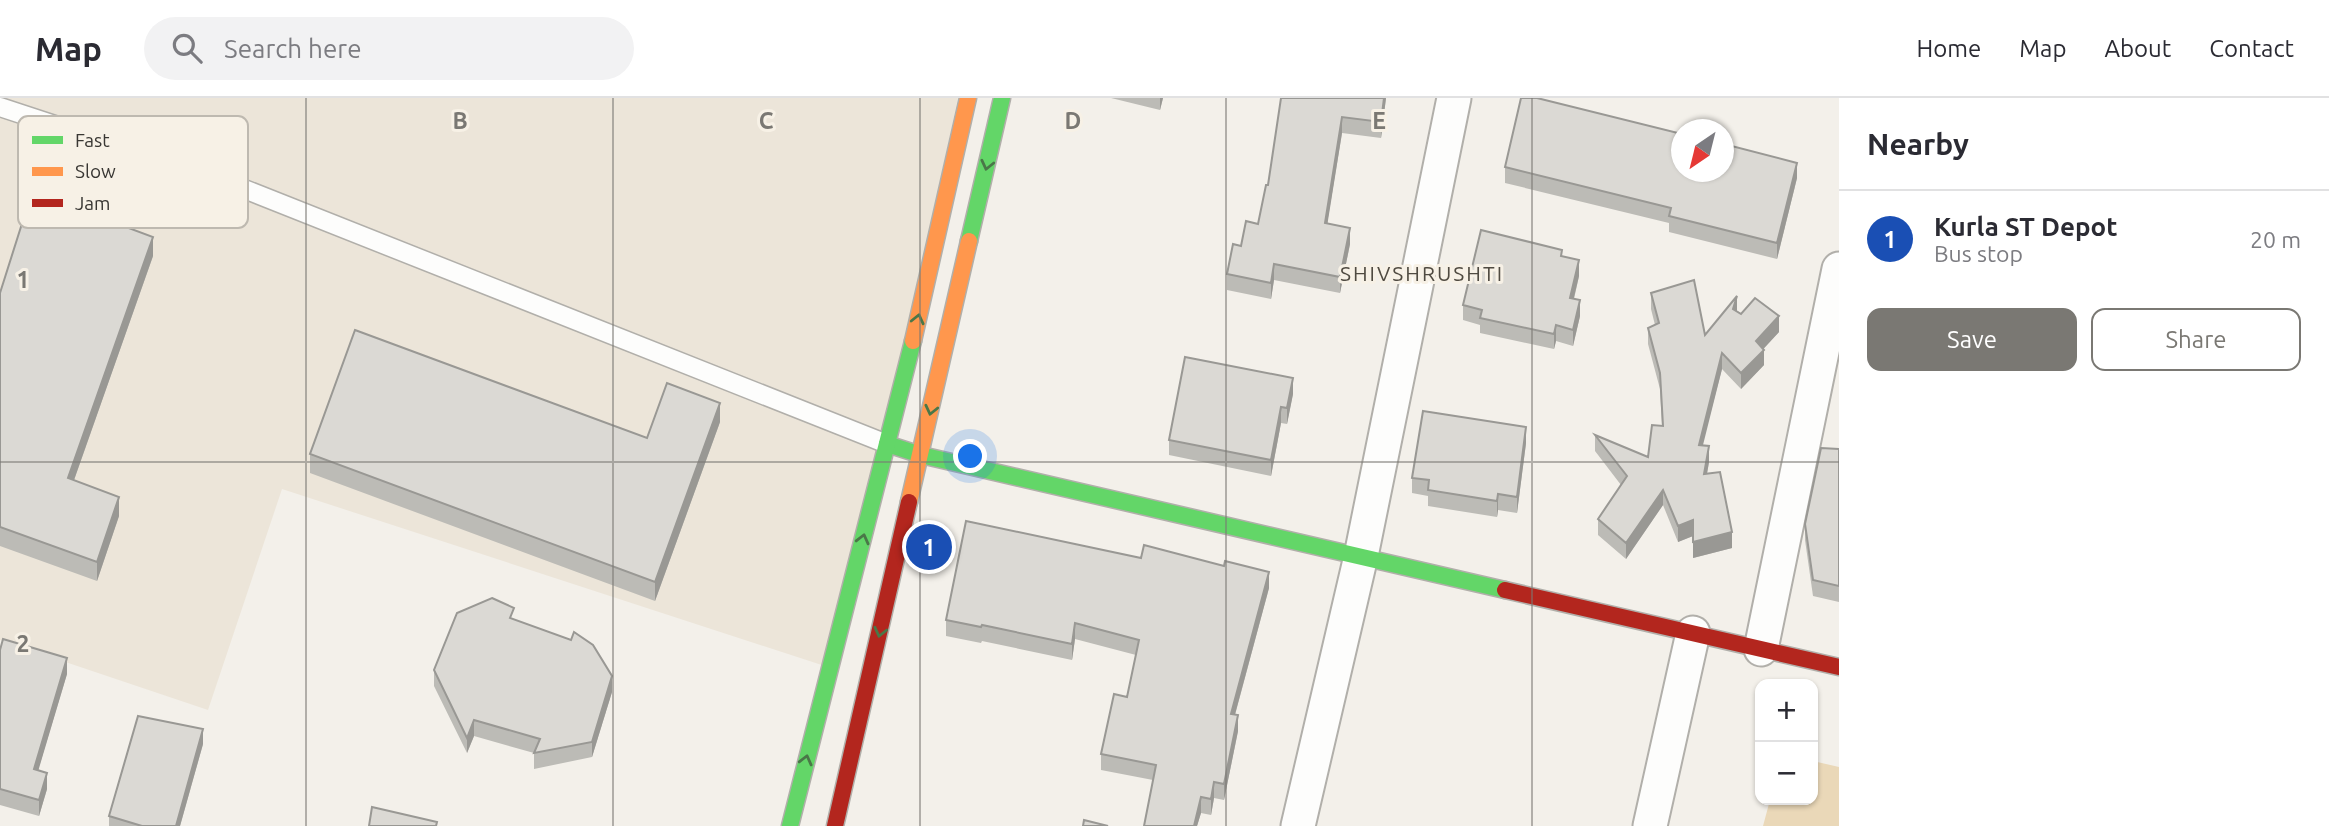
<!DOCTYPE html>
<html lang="en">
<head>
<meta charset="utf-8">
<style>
  body { margin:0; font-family:Ubuntu,sans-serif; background:#f2f2f3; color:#2b2b33 }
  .controls { position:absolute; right:21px; bottom:21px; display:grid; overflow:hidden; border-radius:14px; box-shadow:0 2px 5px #0004 }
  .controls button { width:63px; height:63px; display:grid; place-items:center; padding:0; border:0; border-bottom:2px solid #e1e1e2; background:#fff; color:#2b2b33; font:35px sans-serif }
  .compass { position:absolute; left:1671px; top:21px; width:63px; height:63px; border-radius:50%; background:#fff; box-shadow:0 2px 5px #0004; rotate:215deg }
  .you { position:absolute; left:971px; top:359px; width:24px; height:24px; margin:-18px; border:5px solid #fff; border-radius:50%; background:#1a73e8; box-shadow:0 0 0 10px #1a73e833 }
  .badge { display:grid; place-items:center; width:46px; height:46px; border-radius:50%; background:#7a7873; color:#fff; font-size:23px; font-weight:700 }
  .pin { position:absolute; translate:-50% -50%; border:4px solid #fff; box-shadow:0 2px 7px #0006 }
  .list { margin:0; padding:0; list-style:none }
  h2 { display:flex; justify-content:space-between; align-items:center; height:91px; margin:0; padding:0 28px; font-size:30px }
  h2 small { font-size:23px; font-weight:400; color:#7c7c81 }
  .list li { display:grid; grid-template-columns:46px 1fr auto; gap:21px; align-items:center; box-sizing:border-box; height:98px; padding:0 28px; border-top:2px solid #e1e1e2 }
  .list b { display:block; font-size:26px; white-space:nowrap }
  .list p { margin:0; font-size:23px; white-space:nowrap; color:#7c7c81 }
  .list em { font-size:23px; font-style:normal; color:#7c7c81 }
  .actions { display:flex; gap:14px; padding:21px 28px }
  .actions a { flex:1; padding:16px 0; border:2px solid #7a7873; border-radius:14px; text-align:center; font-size:24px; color:#7a7873 }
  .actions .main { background:#7a7873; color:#fff }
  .icon { flex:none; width:38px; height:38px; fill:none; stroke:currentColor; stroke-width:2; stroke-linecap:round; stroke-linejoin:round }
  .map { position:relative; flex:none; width:1839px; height:728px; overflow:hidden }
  header { display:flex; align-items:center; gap:42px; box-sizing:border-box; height:98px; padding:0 35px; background:#fff; border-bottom:2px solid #e1e1e2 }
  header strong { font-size:33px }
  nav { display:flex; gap:38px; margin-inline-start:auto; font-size:24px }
  .search { width:490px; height:63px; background:#f2f2f3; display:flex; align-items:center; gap:18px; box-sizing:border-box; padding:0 24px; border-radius:38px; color:#7c7c81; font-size:26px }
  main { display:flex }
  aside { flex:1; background:#fff }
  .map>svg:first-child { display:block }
</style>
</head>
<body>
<header>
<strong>Map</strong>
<div class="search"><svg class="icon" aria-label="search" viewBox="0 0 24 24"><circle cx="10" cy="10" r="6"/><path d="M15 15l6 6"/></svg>Search here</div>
<nav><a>Home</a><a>Map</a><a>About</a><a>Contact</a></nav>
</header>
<main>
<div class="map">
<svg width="1839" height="728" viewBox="0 0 1839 728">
  <rect width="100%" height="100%" fill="#f3f0ea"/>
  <!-- built -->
  <polygon fill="#ece5d9" points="0,0 958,0 834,571 282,391 208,612 0,542"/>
  <!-- green -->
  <polygon fill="#ead8b8" points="1813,663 1839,669 1839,728 1763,728 1770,702 1813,702"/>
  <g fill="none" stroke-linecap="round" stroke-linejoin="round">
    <defs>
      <polyline id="lane" points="0,9 219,81 887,346"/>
      <g id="street">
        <polyline points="1761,551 1839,171"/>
        <polyline points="1298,728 1361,458 1454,0"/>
        <polyline points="1650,728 1693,535"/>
      </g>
      <g id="fast">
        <polyline points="969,143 1002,0"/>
        <polyline points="887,346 921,357 1505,492"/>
        <polyline points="790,728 913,243"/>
      </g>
      <g id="slow">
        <polyline points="913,243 968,0"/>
        <polyline points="909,404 969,143"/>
      </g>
      <g id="jam">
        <polyline points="1505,492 1839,569"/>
        <polyline points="835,728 909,404"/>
      </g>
    </defs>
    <!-- lane casing -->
    <use href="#lane" stroke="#b1afaa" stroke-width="21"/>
    <!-- street casing -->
    <use href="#street" stroke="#b1afaa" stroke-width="37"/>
    <!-- fast casing -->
    <use href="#fast" stroke="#b1afaa" stroke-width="19"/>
    <!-- slow casing -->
    <use href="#slow" stroke="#b1afaa" stroke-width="19"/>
    <!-- jam casing -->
    <use href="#jam" stroke="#b1afaa" stroke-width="19"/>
    <!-- lane -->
    <use href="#lane" stroke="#fdfdfc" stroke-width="18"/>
    <!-- street -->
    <use href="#street" stroke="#fdfdfc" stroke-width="33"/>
    <!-- fast -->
    <use href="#fast" stroke="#63d668" stroke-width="16"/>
    <!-- slow -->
    <use href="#slow" stroke="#ff974d" stroke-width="16"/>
    <!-- jam -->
    <use href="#jam" stroke="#b3261e" stroke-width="16"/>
  </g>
  <!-- wall -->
  <g fill="#bcbbb6">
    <polygon points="1111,0 1163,0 1160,12"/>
    <polygon points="1281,0 1386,0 1381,40 1342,35 1327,126 1350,146 1340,195 1274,182 1271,201 1227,192 1227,176 1241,148 1258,126 1268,87"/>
    <polygon points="1505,69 1797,80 1777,161 1669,134 1669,125 1505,85"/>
    <polygon points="153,158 74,382 119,418 97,483 0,448 0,195"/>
    <polygon points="1562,158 1579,178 1574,201 1580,218 1573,248 1556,243 1554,251 1480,235 1480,227 1463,222 1463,207"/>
    <polygon points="1651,195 1705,237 1737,213 1779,234 1763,251 1764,267 1741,291 1722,271 1702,347 1709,364 1707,376 1732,450 1693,460 1693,438 1678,444 1663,407 1626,461 1598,437 1598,421 1621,387 1595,353 1595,337 1648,359 1662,328 1660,291 1648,246 1648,230 1655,227 1651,211"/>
    <polygon points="1293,296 1287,326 1281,325 1271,378 1169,357 1169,342"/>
    <polygon points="720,324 655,503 310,375 310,356 647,340"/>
    <polygon points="1526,345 1517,415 1498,412 1497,419 1428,408 1428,398 1412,395 1412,380"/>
    <polygon points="1839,351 1839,504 1813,498 1805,442 1805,426"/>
    <polygon points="1269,490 1235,617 1238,633 1224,702 1214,700 1211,717 1201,715 1197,728 1144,728 1153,682 1101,672 1101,656 1127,599 1136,557 1075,541 1072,562 982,543 981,545 946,538 946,522"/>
    <polygon points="514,522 612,594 592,659 534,671 534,655 474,638 467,655 434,588 434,572"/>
    <polygon points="0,552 67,576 38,672 47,691 39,718 0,707"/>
    <polygon points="203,646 180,728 109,728 109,718"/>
  </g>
  <!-- shaded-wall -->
  <g fill="#999894">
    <polygon points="1160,0 1163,0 1160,12"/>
    <polygon points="1384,0 1386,0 1381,40 1381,24"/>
    <polygon points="1342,19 1342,35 1325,141 1325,125"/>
    <polygon points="1797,65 1797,80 1777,161 1777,145"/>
    <polygon points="1350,130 1350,146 1340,195 1340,179"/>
    <polygon points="153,139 153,158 68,399 68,380"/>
    <polygon points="1579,162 1579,178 1570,216 1570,200"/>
    <polygon points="1274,166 1274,182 1271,201 1271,185"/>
    <polygon points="1737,198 1737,214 1733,211"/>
    <polygon points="1580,202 1580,218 1573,248 1573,232"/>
    <polygon points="1779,218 1779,234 1756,259 1756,243"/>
    <polygon points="1556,227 1556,243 1554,251 1554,236"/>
    <polygon points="1764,252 1764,267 1741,291 1741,275"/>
    <polygon points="1722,255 1722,271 1699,363 1699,347"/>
    <polygon points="1293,280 1293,296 1287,326 1287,310"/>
    <polygon points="720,305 720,324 655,503 655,484"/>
    <polygon points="1281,309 1281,325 1271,378 1271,362"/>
    <polygon points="1526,329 1526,345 1517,415 1517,399"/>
    <polygon points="1709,348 1709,364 1704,392 1704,376"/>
    <polygon points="1663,392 1663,407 1626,461 1626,445"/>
    <polygon points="1498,396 1498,412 1497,419 1497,403"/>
    <polygon points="119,399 119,418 97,483 97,464"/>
    <polygon points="1693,422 1693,438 1678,444 1678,428"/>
    <polygon points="1732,434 1732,450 1693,460 1693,444"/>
    <polygon points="1269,474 1269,490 1231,631 1231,616"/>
    <polygon points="1075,525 1075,541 1072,562 1072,546"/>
    <polygon points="67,560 67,576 34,687 34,671"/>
    <polygon points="612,578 612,594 592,659 592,644"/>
    <polygon points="1238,617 1238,633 1224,702 1224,686"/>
    <polygon points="474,622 474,638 467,655 467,640"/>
    <polygon points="203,631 203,646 180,728 176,728"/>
    <polygon points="47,675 47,691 39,718 39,702"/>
    <polygon points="1214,684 1214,700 1211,717 1211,701"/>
    <polygon points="1201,699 1201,715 1197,728 1194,728"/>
  </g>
  <!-- building -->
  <g fill="#dbd9d4" stroke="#999894" stroke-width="2">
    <polygon points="1281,0 1384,0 1381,24 1342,19 1325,125 1350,130 1340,179 1274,166 1271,185 1227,176 1233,146 1241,148 1246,123 1258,126 1266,87 1268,87"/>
    <polygon points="1521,0 1537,0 1682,36 1682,74 1724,74 1724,46 1797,65 1777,145 1669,118 1671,110 1505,69"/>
    <polygon points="32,94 153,139 68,380 119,399 97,464 0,429 0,195"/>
    <polygon points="1481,132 1562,152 1561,158 1579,162 1570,200 1580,202 1573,232 1556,227 1554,236 1480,220 1482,212 1463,207"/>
    <polygon points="1694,182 1705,237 1737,198 1733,211 1741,216 1755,200 1779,218 1756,243 1764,252 1741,275 1722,255 1699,347 1709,348 1704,376 1720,374 1732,434 1693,444 1693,422 1678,428 1663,392 1626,445 1598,421 1627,378 1595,337 1648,359 1652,327 1663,328 1660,275 1648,230 1659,225 1651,195"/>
    <polygon points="355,232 647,340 667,285 720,305 655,484 310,356"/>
    <polygon points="1185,259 1293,280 1287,310 1281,309 1271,362 1169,342"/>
    <polygon points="1423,313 1526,329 1517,399 1498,396 1497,403 1428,392 1429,382 1412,380"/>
    <polygon points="1821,350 1839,351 1839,488 1813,482 1805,426"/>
    <polygon points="966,423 1141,460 1144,447 1224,468 1225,463 1269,474 1231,616 1238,617 1224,686 1214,684 1211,701 1201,699 1194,728 1144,728 1156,667 1101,656 1114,596 1127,599 1139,542 1075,525 1072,546 982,527 981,529 946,522"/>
    <polygon points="492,500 514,510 510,520 571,542 574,534 593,547 612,578 592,644 534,655 540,641 474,622 467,640 434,572 457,515"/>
    <polygon points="3,541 67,560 34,671 47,675 39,702 0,691 0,552"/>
    <polygon points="138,618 203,631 176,728 142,728 109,718"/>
    <polygon points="372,709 437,724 436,728 369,728"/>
    <polygon points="1084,722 1108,728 1083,728"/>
  </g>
  <!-- one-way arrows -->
  <defs><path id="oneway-chevron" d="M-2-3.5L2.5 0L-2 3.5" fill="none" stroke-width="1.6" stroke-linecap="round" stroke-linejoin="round" transform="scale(1.75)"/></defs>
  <g stroke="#4a7748">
    <use href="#oneway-chevron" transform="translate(987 67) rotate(103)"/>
    <use href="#oneway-chevron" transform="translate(918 221) rotate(-77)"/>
    <use href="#oneway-chevron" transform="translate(931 312) rotate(103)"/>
    <use href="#oneway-chevron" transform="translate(863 441) rotate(-76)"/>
    <use href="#oneway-chevron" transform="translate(880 534) rotate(103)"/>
    <use href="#oneway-chevron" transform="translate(806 662) rotate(-76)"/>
  </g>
  <!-- grid -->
  <path fill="none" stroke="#7a7873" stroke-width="2" stroke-opacity="0.55" d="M306 0V728M613 0V728M920 0V728M1226 0V728M1532 0V728M0 364H1839"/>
  <g text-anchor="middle" stroke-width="6" stroke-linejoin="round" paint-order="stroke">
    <!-- neighbourhood labels -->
    <g font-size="21" letter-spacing="2" fill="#4f4a41" stroke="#f7f1e6">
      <text x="1422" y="183">SHIVSHRUSHTI</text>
    </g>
  </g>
  <!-- legend -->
  <rect x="18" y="18" width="230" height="112" rx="10" fill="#f7f1e6" stroke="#beb9b0" stroke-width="2"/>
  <rect x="32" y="38" width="31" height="8" fill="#63d668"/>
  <rect x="32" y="69" width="31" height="9" fill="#ff974d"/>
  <rect x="32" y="101" width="31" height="8" fill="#b3261e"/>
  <g font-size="19" fill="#393733">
    <text x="75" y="49">Fast</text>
    <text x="75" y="80">Slow</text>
    <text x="75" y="112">Jam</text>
  </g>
  <g font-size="23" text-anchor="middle" font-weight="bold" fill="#7a7873" stroke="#f7f1e6" stroke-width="6" stroke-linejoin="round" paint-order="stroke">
    <text x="460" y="31">B</text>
    <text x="766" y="31">C</text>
    <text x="1073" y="31">D</text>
    <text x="1379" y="31">E</text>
    <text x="23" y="190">1</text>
    <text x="23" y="554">2</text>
  </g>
</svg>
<div class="controls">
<button>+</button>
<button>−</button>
</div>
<svg class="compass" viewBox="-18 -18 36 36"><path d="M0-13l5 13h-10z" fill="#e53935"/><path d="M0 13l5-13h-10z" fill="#7c7c81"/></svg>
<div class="you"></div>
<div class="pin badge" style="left:929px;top:449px;background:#1a4fb4">1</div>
</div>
<aside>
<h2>Nearby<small></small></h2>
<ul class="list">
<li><span class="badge" style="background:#1a4fb4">1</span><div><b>Kurla ST Depot</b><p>Bus stop</p></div><em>20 m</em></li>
</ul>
<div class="actions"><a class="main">Save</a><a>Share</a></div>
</aside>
</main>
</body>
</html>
